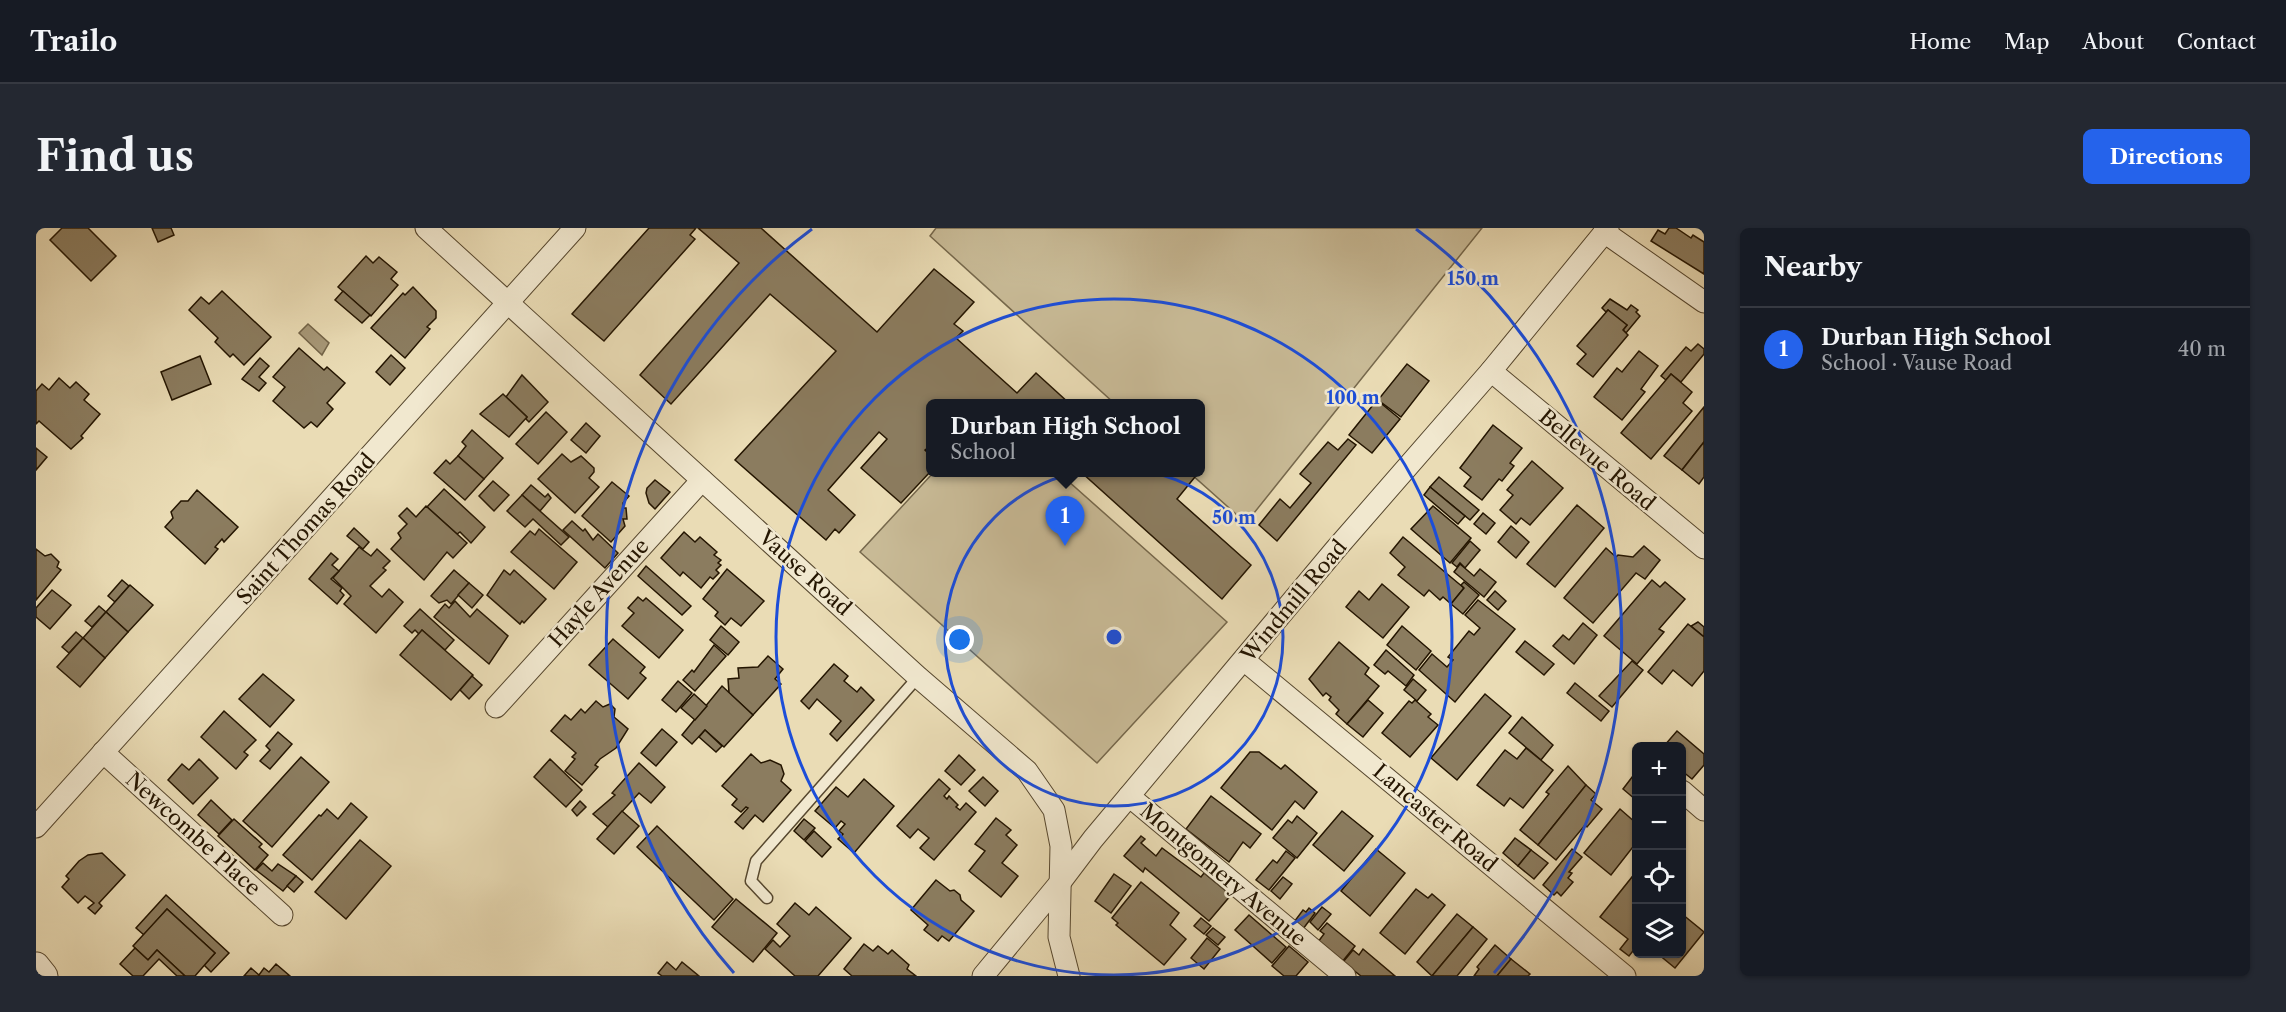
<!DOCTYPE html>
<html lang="en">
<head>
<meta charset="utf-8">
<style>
  body { margin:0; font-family:"Libre Caslon Text",serif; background:#242831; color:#f1f3f6 }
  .controls { position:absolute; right:18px; bottom:18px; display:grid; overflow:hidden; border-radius:9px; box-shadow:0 2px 4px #0004 }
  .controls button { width:54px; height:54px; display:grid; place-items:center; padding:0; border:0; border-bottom:2px solid #363941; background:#171b24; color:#f1f3f6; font:30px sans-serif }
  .you { position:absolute; left:924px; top:412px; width:21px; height:21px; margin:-15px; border:4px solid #fff; border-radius:50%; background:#1a73e8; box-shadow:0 0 0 9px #1a73e833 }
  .badge { display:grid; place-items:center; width:39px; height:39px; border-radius:50%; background:#2563eb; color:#fff; font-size:20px; font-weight:700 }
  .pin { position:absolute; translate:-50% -50px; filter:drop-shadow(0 2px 3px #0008) }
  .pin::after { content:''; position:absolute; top:32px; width:21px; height:18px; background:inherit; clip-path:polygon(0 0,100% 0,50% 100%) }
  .popup { position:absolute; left:890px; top:171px; width:279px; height:78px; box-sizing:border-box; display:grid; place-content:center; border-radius:9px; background:#171b24; filter:drop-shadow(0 2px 4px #0005); font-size:20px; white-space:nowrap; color:#9ea1a6 }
  .popup b { font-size:22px; color:#f1f3f6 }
  .popup::after { content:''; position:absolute; left:50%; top:100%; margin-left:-12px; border:12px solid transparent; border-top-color:#171b24 }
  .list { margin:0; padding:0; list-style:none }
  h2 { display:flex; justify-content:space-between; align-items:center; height:78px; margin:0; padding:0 24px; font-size:26px }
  h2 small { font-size:20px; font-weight:400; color:#9ea1a6 }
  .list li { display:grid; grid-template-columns:39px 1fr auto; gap:18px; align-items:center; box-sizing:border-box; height:84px; padding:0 24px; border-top:2px solid #363941 }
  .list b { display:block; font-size:22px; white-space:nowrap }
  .list p { margin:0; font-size:20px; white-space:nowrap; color:#9ea1a6 }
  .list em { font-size:20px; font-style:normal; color:#9ea1a6 }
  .icon { flex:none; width:33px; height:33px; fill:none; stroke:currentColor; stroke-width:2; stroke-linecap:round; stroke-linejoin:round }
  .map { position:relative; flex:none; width:1668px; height:748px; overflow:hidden; border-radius:9px }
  header { display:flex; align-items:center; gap:36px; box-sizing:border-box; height:84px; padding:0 30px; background:#171b24; border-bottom:2px solid #363941 }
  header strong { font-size:28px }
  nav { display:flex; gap:33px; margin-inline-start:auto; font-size:21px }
  .intro { display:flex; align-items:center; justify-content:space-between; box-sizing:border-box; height:144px; padding:0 36px }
  h1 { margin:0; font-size:42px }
  .button { padding:15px 27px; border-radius:9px; background:#2563eb; color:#fff; font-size:21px; font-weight:700 }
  main { display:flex; gap:36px; padding:0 36px }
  aside { flex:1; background:#171b24; border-radius:9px; box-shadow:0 2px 4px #0004 }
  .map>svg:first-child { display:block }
</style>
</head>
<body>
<header>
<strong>Trailo</strong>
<nav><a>Home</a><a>Map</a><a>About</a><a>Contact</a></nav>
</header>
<div class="intro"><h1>Find us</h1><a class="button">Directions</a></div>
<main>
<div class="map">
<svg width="1668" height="748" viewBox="0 0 1668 748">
  <rect width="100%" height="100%" fill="#eadcb5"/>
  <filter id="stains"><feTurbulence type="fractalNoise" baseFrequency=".00333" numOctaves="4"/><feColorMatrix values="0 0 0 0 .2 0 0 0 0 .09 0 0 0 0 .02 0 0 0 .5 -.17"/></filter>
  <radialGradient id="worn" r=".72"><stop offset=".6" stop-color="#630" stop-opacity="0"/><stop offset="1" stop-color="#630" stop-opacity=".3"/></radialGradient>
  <!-- green -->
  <g fill="#c8ba96" stroke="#76684c" stroke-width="1.5">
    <polygon points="900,0 1446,0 1210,295 1154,245 1164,244 1164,176 1078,175 894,8"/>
    <polygon points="897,245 1023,245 1191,394 1061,535 824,324"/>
  </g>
  <!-- water -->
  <polygon fill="#a79878" stroke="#736448" stroke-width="1.5" points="272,96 293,115 286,127 263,105"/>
  <!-- building -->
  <g fill="#8b7c5f" stroke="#241501" stroke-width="1.5">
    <polygon points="26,0 52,0 80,28 55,53 14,12"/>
    <polygon points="116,0 135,0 138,7 122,14"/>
    <polygon points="613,0 660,0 654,7 659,11 568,113 536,86"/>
    <polygon points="662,0 725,0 841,104 898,41 938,74 918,96 927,103 920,110 981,165 1000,145 1034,176 894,176 894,218 889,222 894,227 894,244 865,275 825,240 851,211 843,204 792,262 819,287 803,305 799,301 790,312 699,232 800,123 734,66 635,176 604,147 703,35"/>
    <polygon points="1633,0 1640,0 1655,10 1657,7 1668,14 1668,46 1615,13 1622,2 1629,6"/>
    <polygon points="330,28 337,35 343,29 361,44 355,51 362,57 335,88 302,59"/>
    <polygon points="377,59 400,83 400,90 391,99 394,101 369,130 335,100 367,65 369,67"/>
    <polygon points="186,63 235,109 208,137 197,126 194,129 179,114 182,110 153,82 165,69 173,76"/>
    <polygon points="307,63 334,87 326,95 299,72"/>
    <polygon points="1574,71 1591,82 1595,77 1602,82 1600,84 1604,88 1590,105 1587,102 1591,97 1572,82 1570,84 1566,80"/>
    <polygon points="1572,82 1591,97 1587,102 1592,107 1557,149 1541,136 1550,126 1541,118"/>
    <polygon points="1662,116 1668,121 1668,126 1645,154 1635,146 1630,152 1625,148 1650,119 1655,123"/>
    <polygon points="263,120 288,142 291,139 309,155 291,175 297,181 281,199 275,194 268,200 237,173 249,159 237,149"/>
    <polygon points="1603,123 1622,138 1605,161 1609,164 1586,192 1558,169 1581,140 1586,144"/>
    <polygon points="355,127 369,140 354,157 340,144"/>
    <polygon points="164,128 175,156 136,172 125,144"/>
    <polygon points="224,130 233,138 223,149 230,155 223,163 206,151"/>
    <polygon points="1371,136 1393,153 1365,189 1342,172"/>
    <polygon points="1635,146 1656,164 1647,175 1656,183 1615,231 1585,205"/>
    <polygon points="486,147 512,174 493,194 490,191 491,189 470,169"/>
    <polygon points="23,150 34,160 40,154 53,166 48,172 64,186 45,208 47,210 35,221 3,193 0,196 0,163 6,156 13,162"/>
    <polygon points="467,166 491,189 473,209 444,186"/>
    <polygon points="1341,172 1364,191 1336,225 1313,207"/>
    <polygon points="1668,179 1668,214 1646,242 1628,228"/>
    <polygon points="510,184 531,204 502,236 480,216"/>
    <polygon points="550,195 564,208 550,225 535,212"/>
    <polygon points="1457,197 1486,220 1474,235 1478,238 1466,253 1463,251 1446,272 1428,258 1435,249 1424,240"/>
    <polygon points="436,202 467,230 448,251 422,228 430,218 426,214"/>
    <polygon points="1312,211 1320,217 1241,313 1223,297 1244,271 1254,280 1275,255 1264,246 1292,214 1302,222"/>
    <polygon points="1668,214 1668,249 1663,256 1646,242"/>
    <polygon points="0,220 11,229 0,242"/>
    <polygon points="526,226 535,234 545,228 558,240 558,244 553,250 563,259 539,285 502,251"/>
    <polygon points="422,228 448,251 429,272 398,245 410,232 414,236"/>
    <polygon points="1496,233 1527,260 1494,297 1485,290 1480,296 1464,282 1477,267 1471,262"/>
    <polygon points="1045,244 1163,244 1141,271 1215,337 1186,371"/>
    <polygon points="1403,249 1443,282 1434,292 1394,259"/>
    <polygon points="619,252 634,264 619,281 613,275 610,265 611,260"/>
    <polygon points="457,253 473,267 458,283 443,268"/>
    <polygon points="576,254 593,268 587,275 587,280 590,280 591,291 587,291 589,298 575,314 546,288"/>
    <polygon points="495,257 509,269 512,266 515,270 504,283 486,267"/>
    <polygon points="1394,259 1429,288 1422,296 1388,267"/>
    <polygon points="408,261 449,299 435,315 424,304 421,306 391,279"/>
    <polygon points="161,262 202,299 188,314 186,311 179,319 182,321 169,336 129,299 137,290 135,284 145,273 152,273"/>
    <polygon points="486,267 533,309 525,317 497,291 489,299 471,283"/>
    <polygon points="1541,277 1568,300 1519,359 1491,336"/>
    <polygon points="390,278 431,315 417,330 411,324 388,352 355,321 365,310 362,305 371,296 363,288 371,280 380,289"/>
    <polygon points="1397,278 1435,310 1414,335 1375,301"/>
    <polygon points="1447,285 1459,295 1450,306 1438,296"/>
    <polygon points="536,293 547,303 549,301 557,312 562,306 582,325 569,340 527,302"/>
    <polygon points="1475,298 1493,314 1480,330 1462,314"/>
    <polygon points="318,300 333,314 327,321 311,308"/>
    <polygon points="503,301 541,334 518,361 475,324 494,303 499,307"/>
    <polygon points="648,304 659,314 664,309 681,324 678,327 685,332 682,335 685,337 680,342 683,345 677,351 674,349 665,360 647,344 644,348 625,330"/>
    <polygon points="1367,309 1428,360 1415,376 1407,369 1404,372 1393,362 1388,368 1362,347 1369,339 1354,325"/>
    <polygon points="1434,313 1444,322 1429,340 1424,335 1421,339 1416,335"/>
    <polygon points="1608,318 1624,332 1609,351 1600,345 1557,395 1528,370 1570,320 1580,329 1582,327 1597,329"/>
    <polygon points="323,319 335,328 341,321 354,333 347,340 350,342 334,358 346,369 353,361 367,374 340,405 308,376 315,368 297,350"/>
    <polygon points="0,321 9,328 15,326 23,334 21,339 25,342 0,372"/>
    <polygon points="295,325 302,331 296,337 303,343 295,351 306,360 304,363 308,367 301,376 273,351"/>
    <polygon points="1424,336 1438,348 1444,341 1460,354 1448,369 1418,344"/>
    <polygon points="610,338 655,378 646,387 602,348"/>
    <polygon points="691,341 728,373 705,398 695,390 689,397 679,388 682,384 667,371"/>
    <polygon points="418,342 433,355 415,376 411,372 403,375 395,368"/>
    <polygon points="468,342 474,347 478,342 510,371 488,395 486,393 484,396 451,367"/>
    <polygon points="86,352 93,358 79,374 72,368"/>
    <polygon points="1616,352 1624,359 1629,354 1649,371 1623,401 1628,404 1601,436 1568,408"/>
    <polygon points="1428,354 1443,367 1427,386 1415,376 1428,360 1425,357"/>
    <polygon points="433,355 447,367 436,380 422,367"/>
    <polygon points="1346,356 1373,379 1347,410 1310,379 1323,363 1333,372"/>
    <polygon points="94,357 117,377 92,404 70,384"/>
    <polygon points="16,362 35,377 14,401 0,389 0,380"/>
    <polygon points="1459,363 1470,373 1462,382 1451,372"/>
    <polygon points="602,369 607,373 610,370 647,402 623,430 586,398 598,385 592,380"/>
    <polygon points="1442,372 1479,401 1419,474 1383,442 1396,426 1411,439 1417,432 1412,429 1433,403 1438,407 1444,400 1429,387"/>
    <polygon points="419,373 434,389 441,381 472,408 453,436 398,389 409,376 413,380"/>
    <polygon points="63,378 70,384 56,399 49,393"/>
    <polygon points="384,381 418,412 409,422 386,402 383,406 379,402 376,405 368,398"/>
    <polygon points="70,384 92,404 69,430 47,410"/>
    <polygon points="1662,394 1668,399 1668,409 1655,398"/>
    <polygon points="1547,395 1561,407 1538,436 1517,418 1527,407 1533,412"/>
    <polygon points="1652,396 1668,409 1668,443 1656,458 1637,442 1626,456 1612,444"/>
    <polygon points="685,398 703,414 692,427 674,412"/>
    <polygon points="1366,398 1395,423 1380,442 1351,417"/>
    <polygon points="386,402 437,447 415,472 364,427"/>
    <polygon points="40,404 47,410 33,425 26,419"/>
    <polygon points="47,410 69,430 44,459 21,439"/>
    <polygon points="577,411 609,439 604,445 610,450 592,471 553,437"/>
    <polygon points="1489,413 1518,436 1508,447 1480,424"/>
    <polygon points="1303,414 1333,440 1329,446 1343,458 1311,496 1300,486 1303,482 1293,472 1295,469 1290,465 1287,468 1273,451"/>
    <polygon points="678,417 690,428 659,463 647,452 656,442 658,444"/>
    <polygon points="1350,422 1378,447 1370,458 1352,443 1349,446 1338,437"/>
    <polygon points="732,428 747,441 739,451 745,456 717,487 693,465 692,451 703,450 702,440 722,439"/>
    <polygon points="1596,433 1607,442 1576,479 1563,468"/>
    <polygon points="798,436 812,448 808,453 821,464 825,459 838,472 801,513 794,506 805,493 781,471 773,481 765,473"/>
    <polygon points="227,446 258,472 234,499 203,471"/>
    <polygon points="436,448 446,457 433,471 424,462"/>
    <polygon points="1377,451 1390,462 1381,473 1368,462"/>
    <polygon points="642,453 656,465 640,484 626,472"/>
    <polygon points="1539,455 1573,483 1565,493 1531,465"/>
    <polygon points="686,458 717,487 688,519 669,502 656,516 646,507"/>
    <polygon points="658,466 671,478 659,492 645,480"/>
    <polygon points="1449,466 1475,488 1421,552 1395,530"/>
    <polygon points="1332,472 1347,485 1327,509 1311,496"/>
    <polygon points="1379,472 1395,486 1392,489 1402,497 1374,529 1346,505 1373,473 1376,475"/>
    <polygon points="560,473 567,479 574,476 579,481 578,489 592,501 580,520 564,531 559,537 562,539 546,557 529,543 539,531 536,529 540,525 515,503 529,487 535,492 545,481 549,485"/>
    <polygon points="188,483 220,512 208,524 212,527 200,541 165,509"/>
    <polygon points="1486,489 1517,517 1505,532 1473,505"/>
    <polygon points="626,501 641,514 620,538 605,525"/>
    <polygon points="669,502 686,518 680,524 663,509"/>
    <polygon points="1641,503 1668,526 1668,537 1656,551 1646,543 1646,518 1628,518"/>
    <polygon points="242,504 256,516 234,541 224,533 234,522 230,518"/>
    <polygon points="1490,520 1517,542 1487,580 1474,570 1468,578 1441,557 1469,522 1481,531"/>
    <polygon points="1214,524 1223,524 1245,541 1249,537 1281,564 1268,581 1259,573 1236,602 1185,560"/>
    <polygon points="715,526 725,535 734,532 745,537 748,546 745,553 755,562 727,594 719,587 707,601 699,594 712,580 710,579 705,584 696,577 701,571 686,558"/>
    <polygon points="923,527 939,542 925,557 909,543"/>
    <polygon points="265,529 293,554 236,619 207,593"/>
    <polygon points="163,531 182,550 157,576 132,552 146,536 153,542"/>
    <polygon points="514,531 546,562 530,579 498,549"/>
    <polygon points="603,535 629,559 615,575 603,565 572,599 557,586 579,567 576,565"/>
    <polygon points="1532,538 1550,557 1502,617 1484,602 1513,566 1510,564"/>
    <polygon points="1600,544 1600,572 1587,561"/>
    <polygon points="947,549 962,563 949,578 933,563"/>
    <polygon points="828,551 858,578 818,625 802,611 807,606 803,603 809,596 805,593 799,600 779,583 800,559 812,569"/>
    <polygon points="903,551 914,561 908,568 911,571 913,568 922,577 920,579 924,582 930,575 940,584 898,632 884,620 893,610 882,601 874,610 861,598"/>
    <polygon points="1550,557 1560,566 1555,572 1566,581 1551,599 1549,597 1520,632 1502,617"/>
    <polygon points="1175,568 1225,606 1214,620 1207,614 1193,634 1150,601"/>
    <polygon points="175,572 196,592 183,606 162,587"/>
    <polygon points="544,573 550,579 541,588 536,582"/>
    <polygon points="315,575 331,589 276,652 247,627 283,587 285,588 291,581 302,591"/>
    <polygon points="1584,581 1600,595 1600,615 1575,647 1548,625"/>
    <polygon points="586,583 603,598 578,626 561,611"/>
    <polygon points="1306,583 1337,608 1308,643 1277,617"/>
    <polygon points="1261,588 1281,605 1261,630 1237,610 1252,592 1256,595"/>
    <polygon points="960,590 975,602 970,607 981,617 966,635 982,648 965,669 933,643 949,623 939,616"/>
    <polygon points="198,591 226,616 223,619 232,627 219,642 182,608"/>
    <polygon points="768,591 779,600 768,612 758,603"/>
    <polygon points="621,598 697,671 678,692 601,619"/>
    <polygon points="778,603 795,619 786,629 769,613"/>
    <polygon points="1105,608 1109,611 1105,615 1120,628 1126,620 1165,649 1168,645 1195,667 1173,693 1109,640 1107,644 1088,628"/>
    <polygon points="1479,610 1495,622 1482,638 1467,625"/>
    <polygon points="324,612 355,638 310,691 279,664"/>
    <polygon points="1340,621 1369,645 1334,688 1305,663"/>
    <polygon points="1536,621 1546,629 1533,644 1536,645 1532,650 1537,654 1525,668 1521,664 1518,667 1507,657"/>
    <polygon points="1495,622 1512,635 1498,651 1482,638"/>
    <polygon points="1250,623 1259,630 1233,662 1220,652 1237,632 1241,635"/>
    <polygon points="66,625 89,647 63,675 66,678 59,686 52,680 58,675 49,668 42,675 26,659 33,651 30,648 43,633 52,627"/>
    <polygon points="227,635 236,643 242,636 260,648 247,663 220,642"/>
    <polygon points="1600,644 1600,719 1593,728 1584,721 1592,711 1564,689"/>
    <polygon points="1078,646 1095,658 1075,685 1059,673"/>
    <polygon points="260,648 267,654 258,664 251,658"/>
    <polygon points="1247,649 1256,656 1244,671 1235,663"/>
    <polygon points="900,652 914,663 918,662 924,667 925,672 938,683 913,713 906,708 902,713 888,702 892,697 875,682"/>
    <polygon points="1105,654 1143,685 1134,697 1150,711 1128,737 1080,697 1082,695 1076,690"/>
    <polygon points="1380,661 1392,670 1396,666 1409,677 1369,726 1344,705"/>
    <polygon points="130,667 193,725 175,744 168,737 179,725 131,681 108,707 100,700"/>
    <polygon points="700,671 741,705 717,734 676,699"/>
    <polygon points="759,675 773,687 780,679 815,710 782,748 759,748 729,721 737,712 744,719 754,708 741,696"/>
    <polygon points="1286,679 1295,686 1282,702 1274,694"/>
    <polygon points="1273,680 1279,685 1267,701 1258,694 1267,682 1270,684"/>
    <polygon points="131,681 179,725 159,748 149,748 121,722 112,732 97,718"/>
    <polygon points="1421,686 1437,699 1396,748 1381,734"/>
    <polygon points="1646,686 1668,704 1639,740 1622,726 1646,726"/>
    <polygon points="1213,687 1250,719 1236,735 1199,702"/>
    <polygon points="1165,690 1175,698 1168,706 1158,698"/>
    <polygon points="1291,695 1319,718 1306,734 1282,714 1288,706 1284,703"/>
    <polygon points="1437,699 1451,711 1421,748 1396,748"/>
    <polygon points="1177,700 1189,709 1182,717 1170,707"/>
    <polygon points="1171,710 1184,721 1168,741 1155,730"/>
    <polygon points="828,716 837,723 842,718 852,726 856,722 873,737 871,741 880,748 816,748 808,741"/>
    <polygon points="1459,717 1475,731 1461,748 1438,748 1443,741 1441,739"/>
    <polygon points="1253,718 1272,734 1260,748 1248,748 1236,738"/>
    <polygon points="99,720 112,732 121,722 149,748 141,748 123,731 107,748 97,748 84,736"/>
    <polygon points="1327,721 1359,748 1325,748 1307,734 1317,722 1323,727"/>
    <polygon points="1475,731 1494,746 1492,748 1461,748"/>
    <polygon points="631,734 640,742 646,734 663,748 626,748 622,745"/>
    <polygon points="240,736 254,748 208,748 215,740 223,747 228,740 233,744"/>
  </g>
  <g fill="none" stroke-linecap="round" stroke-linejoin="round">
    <defs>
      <polyline id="service" points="731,670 715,653 720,633 882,449"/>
      <g id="minor">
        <polyline points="390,0 882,449 991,543 1018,582 1025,618 1023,709 1033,748"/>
        <polyline points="1568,4 1668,74"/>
        <polyline points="1455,143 1668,320"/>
        <polyline points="1209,433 1589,748"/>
        <polyline points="460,479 666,252"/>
        <polyline points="67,524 246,687"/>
        <polyline points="1646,563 1668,582"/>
        <polyline points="1093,568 1309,748"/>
        <polyline points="0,599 539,0"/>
        <polyline points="947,748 1023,656 1057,611 1299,322 1455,143 1572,0"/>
      </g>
      <polyline id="tertiary" points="0,738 8,748"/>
    </defs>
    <!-- service casing -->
    <use href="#service" stroke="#56472e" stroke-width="13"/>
    <!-- minor casing -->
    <use href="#minor" stroke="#56472e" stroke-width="23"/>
    <!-- tertiary casing -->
    <use href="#tertiary" stroke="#56472e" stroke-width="29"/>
    <!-- service -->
    <use href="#service" stroke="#f1e8cf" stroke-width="10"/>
    <!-- minor -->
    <use href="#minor" stroke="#f1e8cf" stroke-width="21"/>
    <!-- tertiary -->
    <use href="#tertiary" stroke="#f1e8cf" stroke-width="27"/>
  </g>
  <!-- distance rings -->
  <g fill="none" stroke="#1d4ed8" stroke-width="3">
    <circle cx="1078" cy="409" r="169"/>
    <circle cx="1078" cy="409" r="338"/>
    <path d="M698 745A507 507 0 0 1 776 1M1380 1A507 507 0 0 1 1458 745"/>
  </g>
  <g text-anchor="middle" stroke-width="5" stroke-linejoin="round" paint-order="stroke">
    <!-- street labels -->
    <g font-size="21" fill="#241501" stroke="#f1e8cf">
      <text transform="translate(1561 232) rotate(40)" y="7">Bellevue Road</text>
      <text transform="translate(270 301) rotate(-48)" y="7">Saint Thomas Road</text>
      <text transform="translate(769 345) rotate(42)" y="7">Vause Road</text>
      <text transform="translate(563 365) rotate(-48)" y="7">Hayle Avenue</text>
      <text transform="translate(1258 373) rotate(-50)" y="7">Windmill Road</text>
      <text transform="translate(1399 590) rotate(40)" y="7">Lancaster Road</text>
      <text transform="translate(157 606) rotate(42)" y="7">Newcombe Place</text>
      <text transform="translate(1187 647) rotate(40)" y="7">Montgomery Avenue</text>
    </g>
  </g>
  <circle cx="1078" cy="409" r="9" fill="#1d4ed8" stroke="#f1e8cf" stroke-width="3"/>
  <g font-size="18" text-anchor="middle" font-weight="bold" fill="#1d4ed8" stroke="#f1e8cf" stroke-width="5" stroke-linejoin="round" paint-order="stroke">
    <text x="1437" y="57">150 m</text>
    <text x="1317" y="176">100 m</text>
    <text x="1198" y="296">50 m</text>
  </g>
  <rect width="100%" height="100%" filter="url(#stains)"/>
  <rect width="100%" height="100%" fill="url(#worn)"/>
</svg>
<div class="controls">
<button>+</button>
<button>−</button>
<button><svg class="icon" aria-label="locate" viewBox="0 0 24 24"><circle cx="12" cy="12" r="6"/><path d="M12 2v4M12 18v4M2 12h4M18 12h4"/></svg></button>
<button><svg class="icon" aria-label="layers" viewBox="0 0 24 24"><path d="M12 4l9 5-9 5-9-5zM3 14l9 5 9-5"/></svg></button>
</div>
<div class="you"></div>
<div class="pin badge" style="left:1029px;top:318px">1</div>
<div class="popup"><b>Durban High School</b>School</div>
</div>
<aside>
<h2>Nearby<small></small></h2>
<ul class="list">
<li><span class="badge">1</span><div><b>Durban High School</b><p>School · Vause Road</p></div><em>40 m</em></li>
</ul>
</aside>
</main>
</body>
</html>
